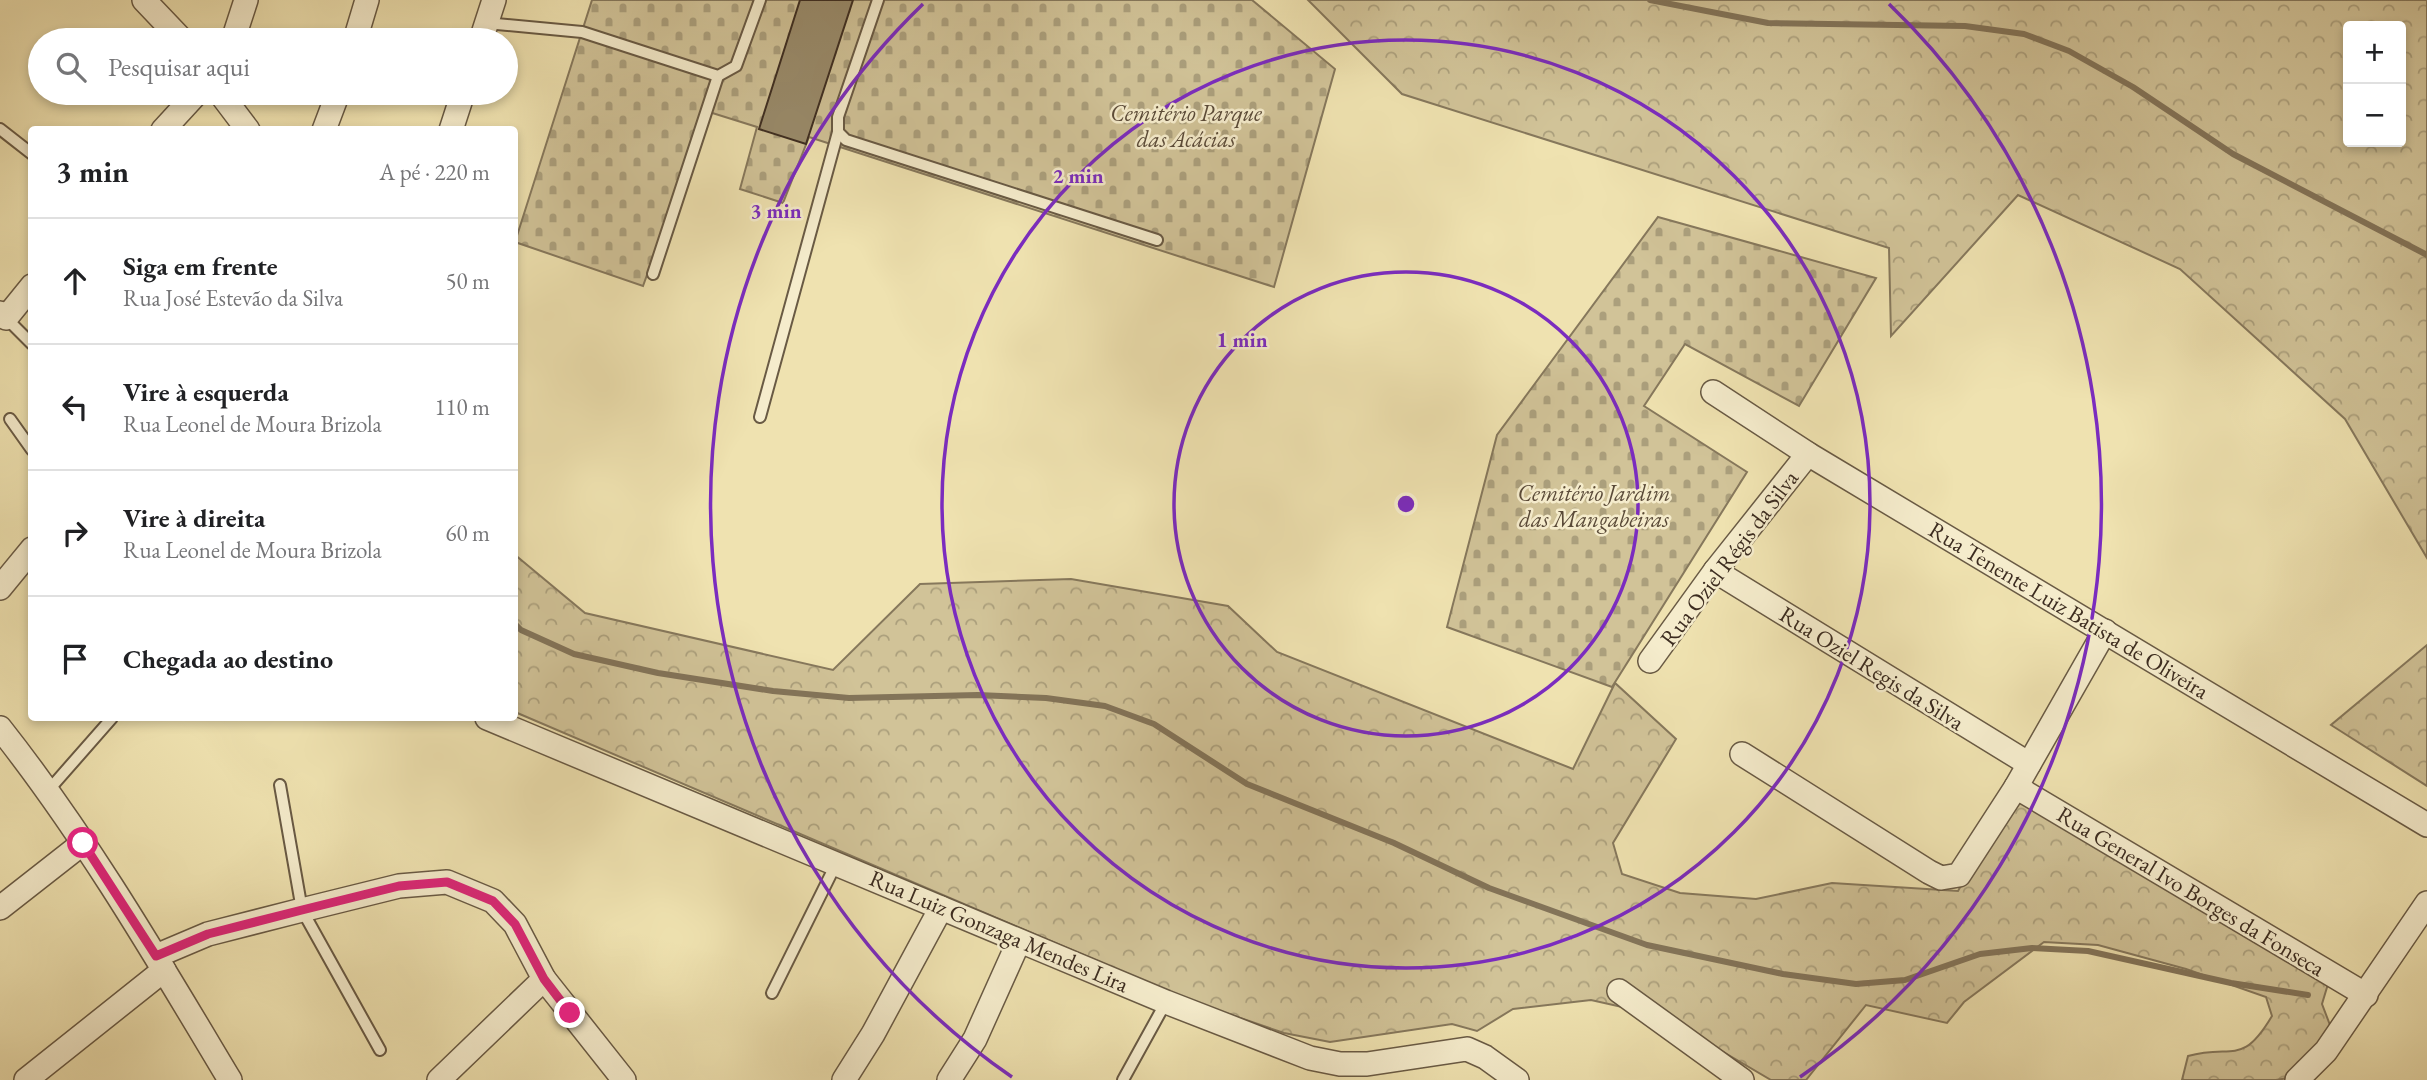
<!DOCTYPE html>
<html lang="pt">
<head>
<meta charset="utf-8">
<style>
  body { margin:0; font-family:"EB Garamond",serif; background:#f6f6f6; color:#202124 }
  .controls { position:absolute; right:21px; top:21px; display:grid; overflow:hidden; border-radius:7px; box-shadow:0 4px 10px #0003 }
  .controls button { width:63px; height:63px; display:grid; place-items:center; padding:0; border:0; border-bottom:2px solid #e0e0e0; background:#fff; color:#202124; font:35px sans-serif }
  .stop { position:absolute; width:21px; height:21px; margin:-16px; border:5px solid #db2777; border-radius:50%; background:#fff }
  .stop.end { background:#db2777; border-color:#fff; box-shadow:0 2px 7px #0008 }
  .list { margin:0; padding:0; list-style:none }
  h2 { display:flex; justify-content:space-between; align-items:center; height:91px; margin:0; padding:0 28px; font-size:30px }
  h2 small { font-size:23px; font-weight:400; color:#757577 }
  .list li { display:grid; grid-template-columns:46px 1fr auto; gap:21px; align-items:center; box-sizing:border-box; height:126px; padding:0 28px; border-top:2px solid #e0e0e0 }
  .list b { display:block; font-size:26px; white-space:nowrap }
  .list p { margin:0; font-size:23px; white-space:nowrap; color:#757577 }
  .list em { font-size:23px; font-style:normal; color:#757577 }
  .icon { flex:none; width:38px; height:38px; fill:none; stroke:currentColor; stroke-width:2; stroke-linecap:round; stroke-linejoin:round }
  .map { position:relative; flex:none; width:2427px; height:1080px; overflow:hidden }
  .search { position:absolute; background:#fff; box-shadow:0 4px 10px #0003; left:28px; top:28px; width:490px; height:77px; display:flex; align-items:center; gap:18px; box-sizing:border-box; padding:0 24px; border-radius:38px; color:#757577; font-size:26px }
  .panel { position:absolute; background:#fff; box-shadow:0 4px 10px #0003; left:28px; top:126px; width:490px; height:595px; border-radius:7px }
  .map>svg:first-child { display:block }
</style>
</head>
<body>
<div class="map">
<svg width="2427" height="1080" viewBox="0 0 2427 1080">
  <defs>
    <pattern id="forest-crowns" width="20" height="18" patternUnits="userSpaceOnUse" patternTransform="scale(1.75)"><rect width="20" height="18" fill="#d1c398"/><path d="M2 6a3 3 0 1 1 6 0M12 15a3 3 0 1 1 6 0" fill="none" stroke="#ab9f7c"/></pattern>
    <pattern id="cemetery-stones" width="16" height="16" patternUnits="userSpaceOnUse" patternTransform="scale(1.75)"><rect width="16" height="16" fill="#d1c398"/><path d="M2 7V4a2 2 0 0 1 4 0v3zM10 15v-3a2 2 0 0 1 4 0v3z" fill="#ab9f7c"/></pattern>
  </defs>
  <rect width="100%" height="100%" fill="#efe2b0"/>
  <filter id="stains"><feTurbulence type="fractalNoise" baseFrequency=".00286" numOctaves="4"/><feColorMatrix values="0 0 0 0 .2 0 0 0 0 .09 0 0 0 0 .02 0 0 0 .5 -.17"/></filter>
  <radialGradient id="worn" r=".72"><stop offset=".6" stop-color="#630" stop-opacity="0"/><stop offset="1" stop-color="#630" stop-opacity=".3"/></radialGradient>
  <!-- forest -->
  <g fill="url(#forest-crowns)" stroke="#86785c" stroke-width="2" fill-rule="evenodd">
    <path d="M1308 0H2427V558L2345 419 2180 269 2018 195 1891 336 1889 248 1402 94ZM2348 26H2401V142H2348Z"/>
    <path d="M514 554 585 613 833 670 920 584 1071 579 1228 606 1277 652 1573 769 1615 683 1676 739 1613 843 1622 874 1680 893 1756 899 1832 883 1958 891 2011 797 2328 984 2322 1004 2333 1033 2295 1077 2276 1080H2182L2188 1056C2233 1043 2241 1068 2272 1016L2266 997 2186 969 2098 945 2044 942 1964 1002 1947 1023 1866 1005 1806 1080H1771L1662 1016 1591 1000 1513 1009 1477 1031 1452 1024 1330 1042 1284 1033 1191 1001 515 712Z"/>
    <polygon points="2427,645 2427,786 2331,725"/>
  </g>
  <!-- cemetery -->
  <g fill="url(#cemetery-stones)" stroke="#86785c" stroke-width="2">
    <polygon points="592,0 1252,0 1335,69 1274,287 809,137 783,203 740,189 757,127 706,111 643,286 515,242"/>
    <polygon points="1658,217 1876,278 1799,406 1685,344 1644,406 1747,472 1612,687 1447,627 1497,435"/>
  </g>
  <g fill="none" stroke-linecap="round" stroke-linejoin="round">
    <!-- stream -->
    <g stroke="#837459" stroke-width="6">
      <polyline points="1650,0 1768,23 1965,26 2024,34 2069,51 2133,87 2233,154 2427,255"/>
      <polyline points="514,623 521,630 574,654 658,673 773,691 849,698 978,695 1046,698 1105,706 1154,724 1247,784 1394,843 1489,888 1647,945 1783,974 1856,984 1905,980 1980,954 2032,948 2088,951 2231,983 2308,995"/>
    </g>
  </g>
  <!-- building -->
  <polygon fill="#998b6b" stroke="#3c2c20" stroke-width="2" points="800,0 853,0 806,144 759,129"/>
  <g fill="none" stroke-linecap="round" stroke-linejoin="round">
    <defs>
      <g id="lane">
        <polyline points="878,0 838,117 838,132 846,140 1157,240"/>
        <polyline points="486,23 582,32 718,76 736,66 760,0"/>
        <polyline points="0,129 32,154"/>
        <polyline points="653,274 718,76"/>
        <polyline points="6,318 32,344"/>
        <polyline points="760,417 838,132"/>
        <polyline points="10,419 32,450"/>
        <polyline points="280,785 302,910 380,1050"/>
        <polyline points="47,792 112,718"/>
        <polyline points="772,993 837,862"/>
        <polyline points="1123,1080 1166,1002"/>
      </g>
      <g id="street">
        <polyline points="144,0 182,40"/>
        <polyline points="233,40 246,0"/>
        <polyline points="355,40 367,0"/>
        <polyline points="481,40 494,0"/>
        <polyline points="220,93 248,130"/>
        <polyline points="163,130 197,93"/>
        <polyline points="324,130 338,93"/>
        <polyline points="451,130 463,93"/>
        <polyline points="0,313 6,318 32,286"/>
        <polyline points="1713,392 1808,454 2427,825"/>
        <polyline points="1715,571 2029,764"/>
        <polyline points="0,588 32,549"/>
        <polyline points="1650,661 1715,571 1808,454"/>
        <polyline points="487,718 1166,1002 1310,1058 1340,1064 1367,1064 1467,1049 1485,1057 1517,1080"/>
        <path d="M0 728C87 838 158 960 230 1080"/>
        <polyline points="1742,754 1929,872 1941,878 1959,875 2016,787 2105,631"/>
        <polyline points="2016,787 2366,995"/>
        <polyline points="0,908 83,843"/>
        <polyline points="156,956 208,934 302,910 399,886 447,882 493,901 515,924 544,979 624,1080"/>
        <polyline points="1619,991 1742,1080"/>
        <polyline points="26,1080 164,970"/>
        <polyline points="439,1080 544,979"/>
        <polyline points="844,1080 873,1034 941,908"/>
        <polyline points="949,1080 975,1039 1019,941"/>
        <polyline points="2297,1080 2326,1051 2427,903"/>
      </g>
    </defs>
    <!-- lane casing -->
    <use href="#lane" stroke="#695a44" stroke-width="14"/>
    <!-- street casing -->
    <use href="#street" stroke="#695a44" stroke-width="26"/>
    <!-- lane -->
    <use href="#lane" stroke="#f5eccc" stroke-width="10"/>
    <!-- street -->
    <use href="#street" stroke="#f5eccc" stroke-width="23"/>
  </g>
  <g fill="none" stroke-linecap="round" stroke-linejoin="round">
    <!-- route -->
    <polyline stroke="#db2777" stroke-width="9" points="83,843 156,956 208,934 302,910 399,886 447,882 493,901 515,924 544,979 570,1013"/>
  </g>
  <!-- distance rings -->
  <g fill="none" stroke="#7b2cbf" stroke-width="3.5">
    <circle cx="1406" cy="504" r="232"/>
    <circle cx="1406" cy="504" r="464"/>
    <path d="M1012 1077A695 695 0 0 1 923 4M1889 4A695 695 0 0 1 1800 1077"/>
  </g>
  <g text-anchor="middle" stroke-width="5" stroke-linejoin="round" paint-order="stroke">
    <!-- park labels -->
    <g font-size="23" font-style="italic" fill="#5a4a38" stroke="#f5eccc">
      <text x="1186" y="121">Cemitério Parque<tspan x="1186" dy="26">das Acácias</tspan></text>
      <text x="1594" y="501">Cemitério Jardim<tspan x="1594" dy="26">das Mangabeiras</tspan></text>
    </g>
    <!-- street labels -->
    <g font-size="23" fill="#3c2c20" stroke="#f5eccc">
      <text transform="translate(1729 558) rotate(-53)" y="8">Rua Oziel Régis da Silva</text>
      <text transform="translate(2069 610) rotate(31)" y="8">Rua Tenente Luiz Batista de Oliveira</text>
      <text transform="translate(1872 668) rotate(32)" y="8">Rua Oziel Regis da Silva</text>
      <text transform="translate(2191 891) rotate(31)" y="8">Rua General Ivo Borges da Fonseca</text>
      <text transform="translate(999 931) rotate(23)" y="8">Rua Luiz Gonzaga Mendes Lira</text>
    </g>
  </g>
  <circle cx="1406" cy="504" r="10" fill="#7b2cbf" stroke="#f5eccc" stroke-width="3.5"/>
  <g font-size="21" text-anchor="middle" font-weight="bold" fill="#7b2cbf" stroke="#f5eccc" stroke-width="5" stroke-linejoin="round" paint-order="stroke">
    <text x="1078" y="183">2 min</text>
    <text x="776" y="218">3 min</text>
    <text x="1242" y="347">1 min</text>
  </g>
  <rect width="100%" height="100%" filter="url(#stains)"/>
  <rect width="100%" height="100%" fill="url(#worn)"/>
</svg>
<div class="controls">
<button>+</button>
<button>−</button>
</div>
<div class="stop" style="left:83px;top:843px"></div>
<div class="stop end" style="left:570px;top:1013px"></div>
<div class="search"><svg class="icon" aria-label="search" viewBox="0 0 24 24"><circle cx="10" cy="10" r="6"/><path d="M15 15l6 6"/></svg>Pesquisar aqui</div>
<section class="panel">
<h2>3 min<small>A pé · 220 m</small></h2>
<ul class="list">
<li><svg class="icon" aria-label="ahead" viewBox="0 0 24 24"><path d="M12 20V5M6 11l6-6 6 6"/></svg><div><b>Siga em frente</b><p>Rua José Estevão da Silva</p></div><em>50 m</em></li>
<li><svg class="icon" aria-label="left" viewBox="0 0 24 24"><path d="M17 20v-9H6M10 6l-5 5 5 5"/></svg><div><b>Vire à esquerda</b><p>Rua Leonel de Moura Brizola</p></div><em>110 m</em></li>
<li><svg class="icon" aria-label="right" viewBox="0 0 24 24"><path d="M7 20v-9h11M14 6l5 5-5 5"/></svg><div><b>Vire à direita</b><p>Rua Leonel de Moura Brizola</p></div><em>60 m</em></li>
<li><svg class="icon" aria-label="arrive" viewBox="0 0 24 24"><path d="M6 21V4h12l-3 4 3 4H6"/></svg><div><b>Chegada ao destino</b></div></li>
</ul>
</section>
</div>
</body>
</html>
